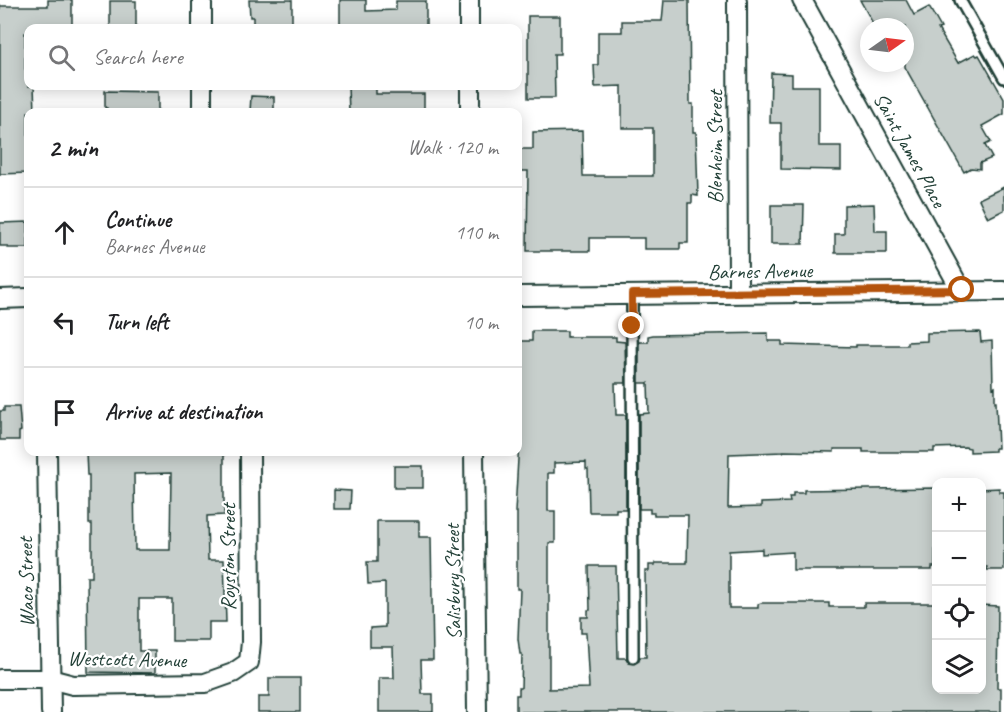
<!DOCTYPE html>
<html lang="en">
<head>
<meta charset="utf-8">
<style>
  body { margin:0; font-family:Caveat,sans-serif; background:#f2f2f2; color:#202124 }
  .controls { position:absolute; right:18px; bottom:18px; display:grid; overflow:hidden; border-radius:12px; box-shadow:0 3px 15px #0003 }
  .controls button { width:54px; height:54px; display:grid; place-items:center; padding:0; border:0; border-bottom:2px solid #e0e0e0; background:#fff; color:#202124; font:30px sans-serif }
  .compass { position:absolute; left:860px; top:18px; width:54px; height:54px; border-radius:50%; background:#fff; box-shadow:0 3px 15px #0003; rotate:76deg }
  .stop { position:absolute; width:18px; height:18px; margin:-14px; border:4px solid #b45309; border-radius:50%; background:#fff }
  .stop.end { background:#b45309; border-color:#fff; box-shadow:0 2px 6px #0008 }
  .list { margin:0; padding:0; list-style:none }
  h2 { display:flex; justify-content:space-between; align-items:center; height:78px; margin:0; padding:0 24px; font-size:26px }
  h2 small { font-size:20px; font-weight:400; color:#757577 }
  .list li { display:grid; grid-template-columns:39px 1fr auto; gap:18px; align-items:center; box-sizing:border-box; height:90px; padding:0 24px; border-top:2px solid #e0e0e0 }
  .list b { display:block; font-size:22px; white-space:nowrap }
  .list p { margin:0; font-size:20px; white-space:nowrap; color:#757577 }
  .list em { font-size:20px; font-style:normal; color:#757577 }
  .icon { flex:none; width:33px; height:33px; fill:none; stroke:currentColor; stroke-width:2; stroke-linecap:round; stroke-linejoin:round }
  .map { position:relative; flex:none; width:1004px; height:712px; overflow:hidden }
  .search { position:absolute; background:#fff; box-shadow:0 3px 15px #0003; left:24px; top:24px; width:498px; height:66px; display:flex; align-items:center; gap:15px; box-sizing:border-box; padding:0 21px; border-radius:12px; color:#757577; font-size:22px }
  .panel { position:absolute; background:#fff; box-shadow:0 3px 15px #0003; left:24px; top:108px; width:498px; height:348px; border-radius:12px }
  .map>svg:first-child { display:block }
</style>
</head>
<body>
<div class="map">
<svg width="1004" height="712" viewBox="0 0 1004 712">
  <rect width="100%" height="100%" fill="#fff"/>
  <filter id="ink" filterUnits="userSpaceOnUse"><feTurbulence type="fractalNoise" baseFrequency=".0167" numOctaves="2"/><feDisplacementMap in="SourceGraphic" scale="12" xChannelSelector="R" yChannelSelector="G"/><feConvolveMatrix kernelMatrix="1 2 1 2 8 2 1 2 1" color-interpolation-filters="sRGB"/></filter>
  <g filter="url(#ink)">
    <!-- building -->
    <g fill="#c7cfcc" stroke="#1f3d34" stroke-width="1.5" fill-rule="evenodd">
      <polygon points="48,0 72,0 72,24 41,24 38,25 38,28 28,28 28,33 25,33 25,69 28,69 28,86 34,86 35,112 28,112 28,173 0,174 0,6 48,6"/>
      <polygon points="249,0 292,0 292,28 253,28 253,17 250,17"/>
      <polygon points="340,0 366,0 366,11 396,10 396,1 426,1 426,28 340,28"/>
      <polygon points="664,0 689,0 690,104 693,104 693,132 696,132 698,196 692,195 692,203 688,203 688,243 680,243 680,249 644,249 644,238 590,238 590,251 527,251 528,171 518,171 518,149 533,149 533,132 582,131 583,176 653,176 653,128 622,128 622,86 595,87 594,65 598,65 598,32 622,32 622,21 662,21"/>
      <polygon points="860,0 906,0 914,15 929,7 941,28 938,29 958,63 975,54 977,56 979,55 1004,99 1004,114 982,126 991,142 985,145 992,158 980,163 980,169 971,168 964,172 905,67 905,27 875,27"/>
      <rect x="110" y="1" width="26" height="27"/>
      <polygon points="528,16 560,16 560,54 554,54 555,98 528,98"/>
      <polygon points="771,73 792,74 792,86 819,86 819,146 841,146 841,170 781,169 781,123 770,123"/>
      <polygon points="348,86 376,86 376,94 424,94 424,112 349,112"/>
      <polygon points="105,91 158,92 158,112 107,112 107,108 105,108"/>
      <polygon points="251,96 274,97 274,112 250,112"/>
      <polygon points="1004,187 1004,210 988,218 979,199"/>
      <polygon points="874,204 875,231 887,231 887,253 835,253 835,234 844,234 844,205"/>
      <polygon points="771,205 804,205 803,244 771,244"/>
      <polygon points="28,222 28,248 8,248 8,246 0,246 0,223"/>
      <polygon points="532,331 567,331 567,337 616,337 616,341 625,342 626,383 615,383 616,415 626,415 626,509 616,509 616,512 589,512 588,469 586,469 586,462 554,463 554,473 548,473 548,511 555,511 555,543 549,543 549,689 589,688 586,633 581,633 581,617 588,617 588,610 590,610 589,566 616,566 618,658 626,658 629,663 634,664 639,661 640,657 646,657 645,571 649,571 649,565 655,565 655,563 687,563 688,515 654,515 654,513 650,513 650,509 639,509 639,414 649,413 648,383 639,383 639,342 648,342 648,336 653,335 768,333 768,341 782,341 782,345 856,347 856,345 907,345 907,342 927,341 927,333 980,332 981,342 992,341 993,388 995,387 995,402 996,402 998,448 995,448 995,451 970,452 970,448 965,447 934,448 934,452 863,452 863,449 834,449 834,452 783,451 783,452 729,454 728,508 761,507 761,503 790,502 789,497 793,497 793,493 804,493 804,490 936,488 935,567 932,567 932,570 793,570 793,552 762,554 762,549 729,551 729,608 758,608 758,604 761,603 829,603 829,607 864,607 864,603 935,603 936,606 936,690 981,690 981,605 998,606 997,688 1001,688 1001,712 516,712 516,695 519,695 519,688 521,688 522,654 520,654 518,639 520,589 517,589 517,512 515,512 519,441 518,341 532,341"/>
      <polygon points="4,407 19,407 21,431 19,432 19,440 0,440 0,411 4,411"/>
      <path d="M86 452H224V515L207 516 208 560H224L226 622H209V641H172V599H139V651H155V673L88 672 87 577H92V524H89V475H87ZM171 473 170 550H135L134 474Z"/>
      <rect x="394" y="466" width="29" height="22"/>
      <polygon points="999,488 999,492 1004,492 1004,570 987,570 987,567 984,567 984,563 981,563 981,489"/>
      <polygon points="334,490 351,491 350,509 334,509"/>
      <polygon points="377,521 419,521 419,537 431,537 433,660 421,660 422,694 433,694 433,712 379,712 379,678 394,678 393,647 370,647 370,628 385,627 385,583 368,584 367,562 377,562"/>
      <polygon points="269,678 300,678 300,712 258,712 258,697 269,697"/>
    </g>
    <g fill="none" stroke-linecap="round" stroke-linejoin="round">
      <defs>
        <g id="lane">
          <polyline points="960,0 1004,78"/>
          <polyline points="632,294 633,657"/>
        </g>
        <g id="street">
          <polyline points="202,0 202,28"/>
          <polyline points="469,0 469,28"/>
          <polyline points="737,0 738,293"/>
          <polyline points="802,0 961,290"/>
          <polyline points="202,86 202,112"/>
          <polyline points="470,86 470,112"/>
          <polyline points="518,296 1004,291"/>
          <polyline points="0,299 28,298"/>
          <polyline points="47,452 51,712"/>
          <polyline points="474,452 477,712"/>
          <polyline points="0,679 50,679 73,685 205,683 233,673 249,662 251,642 250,452"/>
        </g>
      </defs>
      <!-- lane casing -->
      <use href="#lane" stroke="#1f3d34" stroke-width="14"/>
      <!-- street casing -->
      <use href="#street" stroke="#1f3d34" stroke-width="22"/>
      <!-- lane -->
      <use href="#lane" stroke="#fff" stroke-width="9"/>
      <!-- street -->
      <use href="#street" stroke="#fff" stroke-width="18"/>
    </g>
  </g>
  <g fill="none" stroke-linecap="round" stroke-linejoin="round" filter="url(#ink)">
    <!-- route -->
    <polyline stroke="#b45309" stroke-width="8" points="632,326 632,294 962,290"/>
  </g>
  <g text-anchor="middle" stroke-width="4.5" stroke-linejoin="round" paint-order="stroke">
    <!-- street labels -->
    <g font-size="21" fill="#1f3d34" stroke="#fff">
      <text transform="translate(715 147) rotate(-90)" y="7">Blenheim Street</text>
      <text transform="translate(910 150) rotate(61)" y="7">Saint James Place</text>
      <text transform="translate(760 271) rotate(-1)" y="7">Barnes Avenue</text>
      <text transform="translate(228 557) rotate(-90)" y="7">Royston Street</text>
      <text transform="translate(26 582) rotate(-91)" y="7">Waco Street</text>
      <text transform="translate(453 582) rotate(-91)" y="7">Salisbury Street</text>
      <text transform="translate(127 659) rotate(1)" y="7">Westcott Avenue</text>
    </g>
  </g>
</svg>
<div class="controls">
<button>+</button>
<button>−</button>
<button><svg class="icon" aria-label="locate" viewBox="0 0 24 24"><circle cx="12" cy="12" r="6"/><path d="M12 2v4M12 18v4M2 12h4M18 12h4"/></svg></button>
<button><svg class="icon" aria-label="layers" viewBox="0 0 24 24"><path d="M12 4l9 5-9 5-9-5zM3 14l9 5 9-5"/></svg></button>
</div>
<svg class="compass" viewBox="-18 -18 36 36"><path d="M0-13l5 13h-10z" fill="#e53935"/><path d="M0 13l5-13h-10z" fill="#757577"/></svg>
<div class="stop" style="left:962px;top:290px"></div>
<div class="stop end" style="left:632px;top:326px"></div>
<div class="search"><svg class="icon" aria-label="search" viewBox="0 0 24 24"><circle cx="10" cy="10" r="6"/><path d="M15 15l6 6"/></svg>Search here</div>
<section class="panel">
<h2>2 min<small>Walk · 120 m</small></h2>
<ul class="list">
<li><svg class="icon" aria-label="ahead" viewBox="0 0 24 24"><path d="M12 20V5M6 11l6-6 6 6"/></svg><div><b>Continue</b><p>Barnes Avenue</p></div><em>110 m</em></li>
<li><svg class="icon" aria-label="left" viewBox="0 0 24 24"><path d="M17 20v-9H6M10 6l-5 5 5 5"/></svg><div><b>Turn left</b></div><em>10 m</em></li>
<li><svg class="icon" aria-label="arrive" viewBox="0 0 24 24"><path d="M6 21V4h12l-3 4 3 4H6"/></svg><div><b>Arrive at destination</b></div></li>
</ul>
</section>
</div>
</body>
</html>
